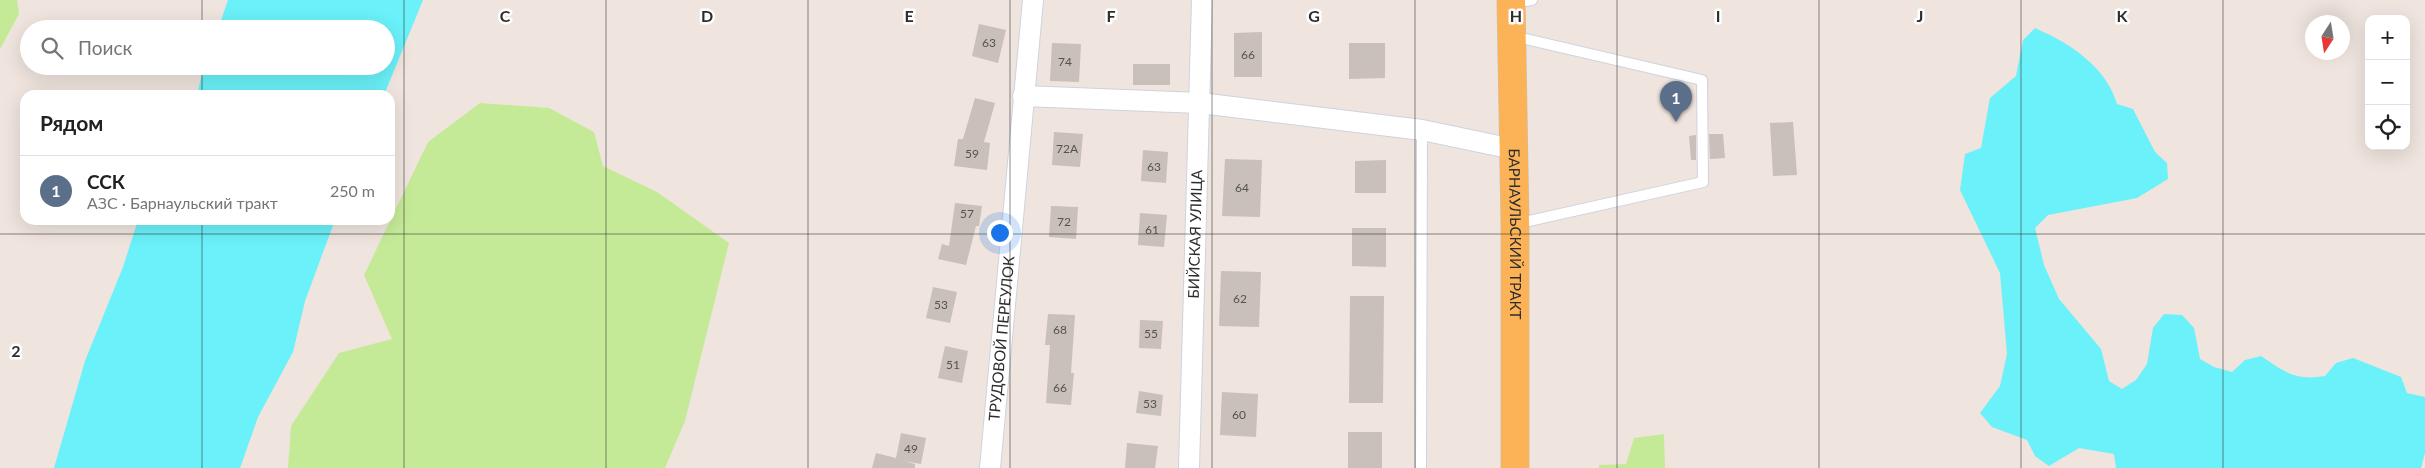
<!DOCTYPE html>
<html lang="ru">
<head>
<meta charset="utf-8">
<style>
  body { margin:0; font-family:Lato,sans-serif; background:#f2f2f2; color:#202124 }
  .controls { position:absolute; right:15px; top:15px; display:grid; overflow:hidden; border-radius:10px; box-shadow:0 5px 20px #0002 }
  .controls button { width:45px; height:45px; display:grid; place-items:center; padding:0; border:0; border-bottom:1px solid #e0e0e0; background:#fff; color:#202124; font:25px sans-serif }
  .compass { position:absolute; left:2305px; top:15px; width:45px; height:45px; border-radius:50%; background:#fff; box-shadow:0 5px 20px #0002; rotate:192deg }
  .you { position:absolute; left:999px; top:232px; width:18px; height:18px; margin:-12px; border:4px solid #fff; border-radius:50%; background:#1a73e8; box-shadow:0 0 0 8px #1a73e833 }
  .badge { display:grid; place-items:center; width:32px; height:32px; border-radius:50%; background:#ea580c; color:#fff; font-size:16px; font-weight:700 }
  .pin { position:absolute; translate:-50% -41px; filter:drop-shadow(0 1px 2px #0008) }
  .pin::after { content:''; position:absolute; top:26px; width:18px; height:15px; background:inherit; clip-path:polygon(0 0,100% 0,50% 100%) }
  .list { margin:0; padding:0; list-style:none }
  h2 { display:flex; justify-content:space-between; align-items:center; height:65px; margin:0; padding:0 20px; font-size:21px }
  h2 small { font-size:16px; font-weight:400; color:#757577 }
  .list li { display:grid; grid-template-columns:32px 1fr auto; gap:15px; align-items:center; box-sizing:border-box; height:70px; padding:0 20px; border-top:1px solid #e0e0e0 }
  .list b { display:block; font-size:19px; white-space:nowrap }
  .list p { margin:0; font-size:16px; white-space:nowrap; color:#757577 }
  .list em { font-size:16px; font-style:normal; color:#757577 }
  .icon { flex:none; width:28px; height:28px; fill:none; stroke:currentColor; stroke-width:2; stroke-linecap:round; stroke-linejoin:round }
  .map { position:relative; flex:none; width:2425px; height:468px; overflow:hidden }
  .search { position:absolute; background:#fff; box-shadow:0 5px 20px #0002; left:20px; top:20px; width:375px; height:55px; display:flex; align-items:center; gap:12px; box-sizing:border-box; padding:0 18px; border-radius:28px; color:#757577; font-size:19px }
  .panel { position:absolute; background:#fff; box-shadow:0 5px 20px #0002; left:20px; top:90px; width:375px; height:135px; border-radius:15px }
  .map>svg:first-child { display:block }
</style>
</head>
<body>
<div class="map">
<svg width="2425" height="468" viewBox="0 0 2425 468">
  <rect width="100%" height="100%" fill="#efe4de"/>
  <!-- green -->
  <g fill="#c5ea97">
    <polygon points="0,0 17,0 19,14 0,49"/>
    <polygon points="480,103 549,108 594,132 603,166 657,192 729,243 685,421 665,468 288,468 291,426 339,353 392,339 364,275 428,142"/>
    <polygon points="1664,434 1665,468 1599,468 1599,465 1626,464 1634,438"/>
  </g>
  <!-- water -->
  <g fill="#6af1f9">
    <polygon points="228,0 423,0 384,95 197,95 204,66 386,66 386,29 218,29"/>
    <path d="M2035 28C2069 43 2106 66 2117 104L2133 109 2155 152 2167 163 2168 179 2137 198 2048 215 2035 228 2044 265 2059 299 2101 349 2109 381 2122 389 2136 380 2147 364 2153 328 2164 314 2182 315 2194 328 2200 359 2214 367 2232 372 2245 360 2261 356C2285 372 2295 381 2325 376L2336 363 2353 358 2401 377 2407 393 2425 397V453L2421 468H2116L2114 454 2079 448 2049 466 2035 456 2027 440 1992 427 1980 413 2000 386 2007 354 2000 273 1960 190 1965 154 1981 148 1990 98 2016 76 2023 40Z"/>
    <polygon points="138,220 335,220 305,301 293,352 258,417 240,468 54,468 85,361 123,267"/>
  </g>
  <!-- building -->
  <g fill="#c8c0b9">
    <polygon points="979,24 1006,30 998,63 972,56"/>
    <polygon points="1262,32 1262,77 1234,77 1234,33"/>
    <polygon points="1052,43 1081,44 1079,82 1050,81"/>
    <polygon points="1349,43 1385,43 1385,78 1349,79"/>
    <rect x="1133" y="64" width="37" height="21"/>
    <polygon points="975,98 995,103 984,142 990,143 987,170 954,166 958,139 963,139"/>
    <polygon points="1793,122 1797,175 1773,176 1770,123"/>
    <polygon points="1054,132 1083,134 1080,167 1052,165"/>
    <polygon points="1709,134 1723,134 1725,158 1710,159"/>
    <polygon points="1696,135 1696,160 1691,160 1689,136"/>
    <polygon points="1143,150 1168,152 1166,183 1141,181"/>
    <polygon points="1225,159 1262,160 1260,217 1222,216"/>
    <polygon points="1386,160 1386,193 1355,193 1355,161"/>
    <polygon points="955,203 982,206 979,226 976,226 966,265 938,259 942,244 949,246"/>
    <polygon points="1051,206 1078,207 1076,239 1049,237"/>
    <polygon points="1140,213 1167,215 1164,247 1138,245"/>
    <polygon points="1352,228 1386,228 1386,267 1352,266"/>
    <polygon points="1221,271 1261,272 1259,327 1219,326"/>
    <polygon points="933,287 957,292 950,323 926,318"/>
    <polygon points="1350,296 1384,296 1383,403 1349,403"/>
    <polygon points="1048,314 1075,315 1071,373 1074,373 1071,405 1046,403 1050,345 1045,345"/>
    <polygon points="1140,320 1163,321 1161,349 1139,348"/>
    <polygon points="945,346 968,351 962,383 938,378"/>
    <polygon points="1139,391 1163,395 1161,416 1136,413"/>
    <polygon points="1222,392 1258,394 1256,437 1220,435"/>
    <rect x="1348" y="432" width="34" height="36"/>
    <polygon points="901,433 926,438 921,464 904,461 915,464 915,468 872,468 876,453 896,458"/>
    <polygon points="1127,443 1158,446 1155,468 1125,468"/>
  </g>
  <g fill="none" stroke-linecap="round" stroke-linejoin="round">
    <defs>
      <g id="lane">
        <polyline points="1513,3 1532,0"/>
        <polyline points="1513,36 1702,80 1703,182 1516,224"/>
        <polyline points="1421,468 1422,130"/>
      </g>
      <g id="street">
        <polyline points="1023,96 1200,103 1422,130 1513,149"/>
        <path id="s1" d="M990 468 1033 0"/>
        <path id="s2" d="M1189 468 1202 0"/>
      </g>
      <g id="primary">
        <path id="s3" d="M1511 0 1515 224V468"/>
      </g>
    </defs>
    <!-- lane casing -->
    <use href="#lane" stroke="#ccd4df" stroke-width="12"/>
    <!-- street casing -->
    <use href="#street" stroke="#ccd4df" stroke-width="22"/>
    <!-- primary casing -->
    <use href="#primary" stroke="#c4c4c4" stroke-width="29"/>
    <!-- lane -->
    <use href="#lane" stroke="#fff" stroke-width="10"/>
    <!-- street -->
    <use href="#street" stroke="#fff" stroke-width="20"/>
    <!-- primary -->
    <use href="#primary" stroke="#fcb256" stroke-width="28"/>
  </g>
  <!-- grid -->
  <path fill="none" stroke="#2d2d2d" stroke-width="1" stroke-opacity="0.55" d="M202 0V29M404 0V468M606 0V468M808 0V468M1010 0V468M1212 0V468M1415 0V468M1617 0V468M1819 0V468M2021 0V468M2223 0V468M202 66V95M202 220V468M0 234H2425"/>
  <g text-anchor="middle" stroke-width="5" stroke-linejoin="round" paint-order="stroke">
    <!-- number labels -->
    <g font-size="12" fill="#545250">
      <text x="989" y="47">63</text>
      <text x="1248" y="59">66</text>
      <text x="1065" y="66">74</text>
      <text x="1067" y="153">72А</text>
      <text x="972" y="158">59</text>
      <text x="1154" y="171">63</text>
      <text x="1242" y="192">64</text>
      <text x="967" y="218">57</text>
      <text x="1064" y="226">72</text>
      <text x="1152" y="234">61</text>
      <text x="1240" y="303">62</text>
      <text x="941" y="309">53</text>
      <text x="1060" y="334">68</text>
      <text x="1151" y="338">55</text>
      <text x="953" y="369">51</text>
      <text x="1060" y="392">66</text>
      <text x="1150" y="408">53</text>
      <text x="1239" y="419">60</text>
      <text x="911" y="453">49</text>
    </g>
    <!-- street labels -->
    <g font-size="15" fill="#2d2d2d" stroke="#fff">
      <text dy="5" stroke="none"><textPath href="#s2" startOffset="234">БИЙСКАЯ УЛИЦА</textPath></text>
      <text dy="5" stroke="none"><textPath href="#s3" startOffset="234">БАРНАУЛЬСКИЙ ТРАКТ</textPath></text>
      <text dy="5" stroke="none"><textPath href="#s1" startOffset="130">ТРУДОВОЙ ПЕРЕУЛОК</textPath></text>
    </g>
  </g>
  <g font-size="16" text-anchor="middle" font-weight="bold" fill="#2d2d2d" stroke="#fff" stroke-width="5" stroke-linejoin="round" paint-order="stroke">
    <text x="505" y="22">C</text>
    <text x="707" y="22">D</text>
    <text x="909" y="22">E</text>
    <text x="1111" y="22">F</text>
    <text x="1314" y="22">G</text>
    <text x="1516" y="22">H</text>
    <text x="1718" y="22">I</text>
    <text x="1920" y="22">J</text>
    <text x="2122" y="22">K</text>
    <text x="16" y="357">2</text>
  </g>
</svg>
<div class="controls">
<button>+</button>
<button>−</button>
<button><svg class="icon" aria-label="locate" viewBox="0 0 24 24"><circle cx="12" cy="12" r="6"/><path d="M12 2v4M12 18v4M2 12h4M18 12h4"/></svg></button>
</div>
<svg class="compass" viewBox="-18 -18 36 36"><path d="M0-13l5 13h-10z" fill="#e53935"/><path d="M0 13l5-13h-10z" fill="#757577"/></svg>
<div class="you"></div>
<div class="pin badge" style="left:1676px;top:122px;background:#5c6f8a">1</div>
<div class="search"><svg class="icon" aria-label="search" viewBox="0 0 24 24"><circle cx="10" cy="10" r="6"/><path d="M15 15l6 6"/></svg>Поиск</div>
<section class="panel">
<h2>Рядом<small></small></h2>
<ul class="list">
<li><span class="badge" style="background:#5c6f8a">1</span><div><b>ССК</b><p>АЗС · Барнаульский тракт</p></div><em>250 m</em></li>
</ul>
</section>
</div>
</body>
</html>
